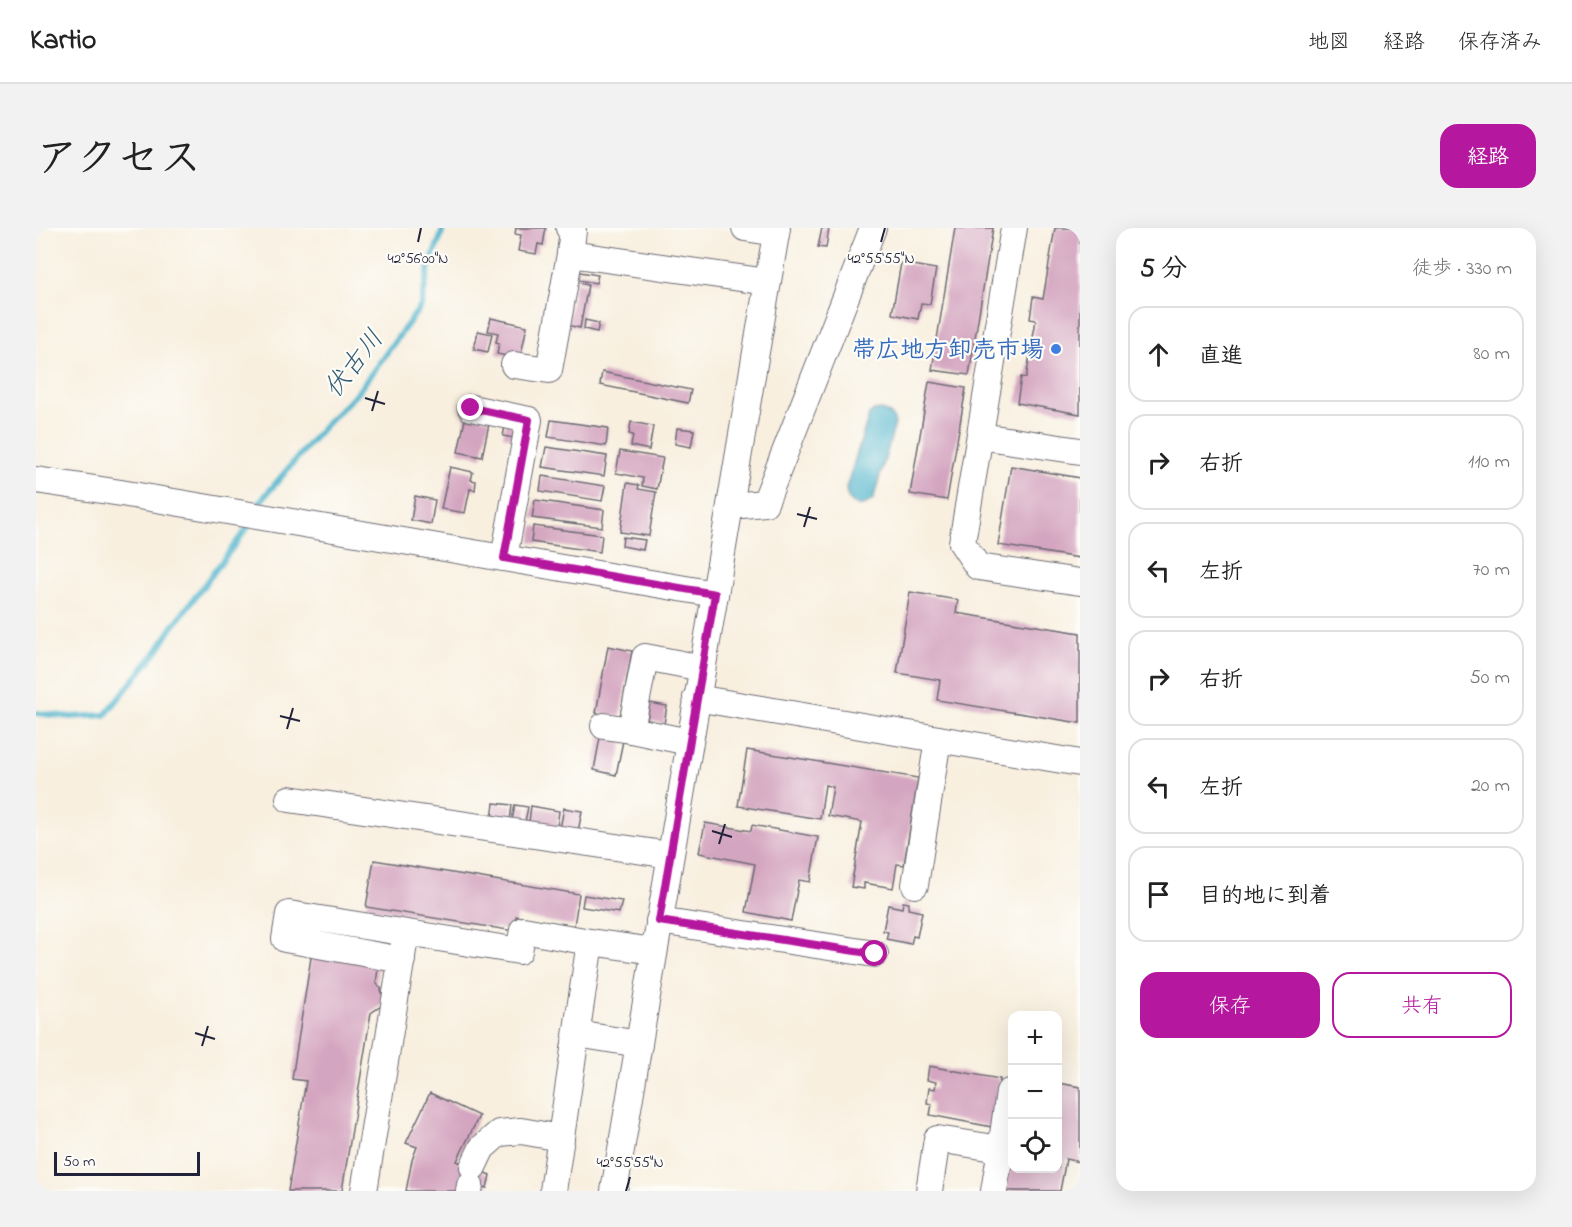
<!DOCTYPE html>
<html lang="ja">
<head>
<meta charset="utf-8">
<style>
  body { margin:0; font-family:"Indie Flower","Klee One",sans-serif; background:#f2f2f2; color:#222 }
  .controls { position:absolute; right:18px; bottom:18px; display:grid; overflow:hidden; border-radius:12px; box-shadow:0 6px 24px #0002 }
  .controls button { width:54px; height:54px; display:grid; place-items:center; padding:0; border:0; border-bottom:2px solid #e0e0e0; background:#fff; color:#222; font:30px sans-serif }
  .scale { position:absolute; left:18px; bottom:15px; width:146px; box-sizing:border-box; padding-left:6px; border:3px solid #22223b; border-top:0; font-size:16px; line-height:21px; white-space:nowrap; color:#22223b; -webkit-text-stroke:4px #fdfcf7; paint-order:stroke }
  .stop { position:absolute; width:18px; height:18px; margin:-14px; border:4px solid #b5179e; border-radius:50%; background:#fff }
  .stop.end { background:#b5179e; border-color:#fff; box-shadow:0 2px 6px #0008 }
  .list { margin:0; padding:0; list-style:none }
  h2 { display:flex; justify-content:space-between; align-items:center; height:78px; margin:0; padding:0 24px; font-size:26px }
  h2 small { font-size:20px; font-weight:400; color:#767676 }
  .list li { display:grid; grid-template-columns:39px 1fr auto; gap:18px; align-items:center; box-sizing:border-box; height:96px; margin:0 12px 12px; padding:0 12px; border:2px solid #e0e0e0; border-radius:18px }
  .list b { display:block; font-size:22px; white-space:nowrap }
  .list em { font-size:20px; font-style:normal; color:#767676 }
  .actions { display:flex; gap:12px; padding:18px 24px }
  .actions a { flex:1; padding:14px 0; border:2px solid #b5179e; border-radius:18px; text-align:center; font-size:21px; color:#b5179e }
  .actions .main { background:#b5179e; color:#fff }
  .icon { flex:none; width:33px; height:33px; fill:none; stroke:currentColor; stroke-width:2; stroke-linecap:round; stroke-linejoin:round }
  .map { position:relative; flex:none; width:1044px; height:963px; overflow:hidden; border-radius:18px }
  header { display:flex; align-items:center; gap:36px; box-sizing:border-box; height:84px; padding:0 30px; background:#fff; border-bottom:2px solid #e0e0e0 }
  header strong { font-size:28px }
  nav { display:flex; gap:33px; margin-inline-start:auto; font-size:21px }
  .intro { display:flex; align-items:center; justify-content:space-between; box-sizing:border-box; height:144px; padding:0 36px }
  h1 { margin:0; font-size:42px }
  .button { padding:15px 27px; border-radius:18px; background:#b5179e; color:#fff; font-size:21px; font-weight:700 }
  main { display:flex; gap:36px; padding:0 36px }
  aside { flex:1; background:#fff; border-radius:18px; box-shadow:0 6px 24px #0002 }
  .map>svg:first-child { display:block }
</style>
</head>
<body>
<header>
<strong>Kartio</strong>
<nav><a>地図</a><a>経路</a><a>保存済み</a></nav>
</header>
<div class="intro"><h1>アクセス</h1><a class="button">経路</a></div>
<main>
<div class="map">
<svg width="1044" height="963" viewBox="0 0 1044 963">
  <rect width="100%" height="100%" fill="#fdfcf7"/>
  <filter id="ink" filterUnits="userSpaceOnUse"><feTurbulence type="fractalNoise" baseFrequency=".0167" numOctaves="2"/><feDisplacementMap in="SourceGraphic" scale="12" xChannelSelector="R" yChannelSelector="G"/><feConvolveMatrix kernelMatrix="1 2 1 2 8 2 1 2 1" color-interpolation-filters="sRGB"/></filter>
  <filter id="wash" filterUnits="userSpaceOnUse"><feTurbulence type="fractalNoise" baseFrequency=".008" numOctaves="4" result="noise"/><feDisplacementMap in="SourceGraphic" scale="24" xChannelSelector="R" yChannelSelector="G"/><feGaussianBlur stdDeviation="1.35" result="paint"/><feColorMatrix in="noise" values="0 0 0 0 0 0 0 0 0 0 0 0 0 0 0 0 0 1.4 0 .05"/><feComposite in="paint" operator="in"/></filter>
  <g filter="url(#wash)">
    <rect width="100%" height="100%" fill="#f8efdf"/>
    <!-- water -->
    <path fill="#4db4cc" stroke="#386b84" stroke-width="1.5" d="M845 182C854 185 857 187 859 196L837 272C822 282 811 277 810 260L833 187 838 183Z"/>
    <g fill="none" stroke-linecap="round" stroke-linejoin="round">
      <!-- stream -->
      <g stroke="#4db4cc" stroke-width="6">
        <polyline points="224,274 289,197 321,165 385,78 393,39 406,5 406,0"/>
        <polyline points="0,485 35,489 69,487 122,422 135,401 212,299"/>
      </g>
    </g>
    <g id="blocks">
      <!-- building -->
      <g fill="#d4a5c0">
        <polygon points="480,0 510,0 507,17 502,16 500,26 482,23 485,7 479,6"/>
        <polygon points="786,0 793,0 790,20 782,19"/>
        <polygon points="919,0 957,0 933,147 896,142"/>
        <polygon points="1019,0 1044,0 1044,186 981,175 985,149 990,150 1000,92 994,91 997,69 1007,71"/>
        <polygon points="865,35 900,41 894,76 885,75 882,91 856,86"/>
        <polygon points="544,44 562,47 560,55 542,52"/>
        <polygon points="539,54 552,57 544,100 531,97"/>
        <polygon points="455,90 491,98 484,131 461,126 463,115 460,114 462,105 452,103"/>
        <polygon points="549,92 563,95 561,104 548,101"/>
        <polygon points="442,103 456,106 452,124 438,121"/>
        <polygon points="566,144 655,162 652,175 564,157"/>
        <polygon points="893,154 930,160 911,272 874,266"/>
        <polygon points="430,187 454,191 446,229 422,224"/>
        <polygon points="515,192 572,200 570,218 512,209"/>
        <polygon points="470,194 486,197 483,211 467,208"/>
        <polygon points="595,194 617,198 613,222 595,218 597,207 593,206"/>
        <polygon points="641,200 658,202 655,219 639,216"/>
        <polygon points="510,219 571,228 568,248 506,239"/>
        <polygon points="584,223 627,230 621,261 606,258 607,250 580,245"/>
        <polygon points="975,238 1044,250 1044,330 962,317"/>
        <polygon points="414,239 437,244 435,252 440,253 439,262 434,261 429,285 405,281"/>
        <polygon points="506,248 569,258 566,273 504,263"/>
        <polygon points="591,255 603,257 602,261 620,264 613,308 584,304"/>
        <polygon points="379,268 399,272 395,296 375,292"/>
        <polygon points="499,272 568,282 566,299 496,290"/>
        <polygon points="497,298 566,307 564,324 495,314"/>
        <polygon points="587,309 609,312 607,322 586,318"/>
        <polygon points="874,364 922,372 920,385 1044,405 1044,495 901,472 904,452 861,445"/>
        <polygon points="572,418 596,423 584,489 560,485"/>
        <polygon points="614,475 631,478 628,496 611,492"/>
        <polygon points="565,504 588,508 580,547 558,542"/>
        <polygon points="711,522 882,550 868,637 861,636 857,660 828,655 828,661 815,659 826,594 792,588 797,559 789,557 784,591 702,578"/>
        <polygon points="458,575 476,577 474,593 456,591"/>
        <polygon points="479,577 492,579 489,594 476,592"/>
        <polygon points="495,578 523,583 521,599 493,594"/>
        <polygon points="528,580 546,583 542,604 524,600"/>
        <polygon points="669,595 715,603 716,597 782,609 774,654 763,652 755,693 710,684 719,636 663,625"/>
        <polygon points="338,632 543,666 538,698 480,688 478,703 330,679"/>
        <polygon points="548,667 586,673 583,685 546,679"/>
        <polygon points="867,674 873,675 872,681 886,684 881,709 877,708 875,716 850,711 852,704 847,703 852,677 866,680"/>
        <polygon points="276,723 343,734 340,755 345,760 347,772 345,778 335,785 306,963 252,963 270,853 256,851"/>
        <polygon points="893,838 964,851 956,899 894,887 896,876 891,875 893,860 899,861 900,854 891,852"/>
        <polygon points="1022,855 1044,859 1044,934 1030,931 1024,963 969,963 976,923 976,940 1022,940"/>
        <polygon points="394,865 443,888 421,933 454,947 451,960 427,955 425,963 370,963 376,932 381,919 370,915"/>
      </g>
    </g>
  </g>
  <g filter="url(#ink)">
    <use href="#blocks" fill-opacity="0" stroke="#6d6a74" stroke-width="1.5"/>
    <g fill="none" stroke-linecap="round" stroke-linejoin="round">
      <defs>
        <g id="minor">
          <polyline points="533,0 537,3 534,26"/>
          <polyline points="709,0 740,5"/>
          <polyline points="978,0 926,315 942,339 1044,354"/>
          <polyline points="478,137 513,142 534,26 732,54"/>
          <polyline points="435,180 493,192 468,330"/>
          <polyline points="944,208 1044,223"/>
          <polyline points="0,252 85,265 679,366"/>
          <polyline points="694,278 729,275 837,0"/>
          <polyline points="660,470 1044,535"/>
          <polyline points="568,498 595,502"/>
          <polyline points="653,514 595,502 609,429 666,440"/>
          <polyline points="253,571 634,627"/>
          <polyline points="879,657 902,511"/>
          <polyline points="623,693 839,726"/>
          <polyline points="366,732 249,711 253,686 483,723 487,702 554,714 618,723"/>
          <polyline points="541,806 603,816"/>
          <polyline points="965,921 973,864"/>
          <polyline points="437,939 446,920 463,905 485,903 525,910"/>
          <polyline points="328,963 368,716"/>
          <polyline points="433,963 434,957"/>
          <polyline points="517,963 554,714"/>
          <polyline points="578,963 741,0"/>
          <polyline points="893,963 901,911 965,921 958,963"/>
        </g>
      </defs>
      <!-- minor casing -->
      <use href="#minor" stroke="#6d6a74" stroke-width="28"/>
      <!-- minor -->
      <use href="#minor" stroke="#fff" stroke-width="26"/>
    </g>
  </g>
  <g fill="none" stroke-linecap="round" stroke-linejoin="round" filter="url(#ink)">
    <!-- route -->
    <polyline stroke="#b5179e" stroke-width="8" points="435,180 493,192 468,330 679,366 623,693 839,726"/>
  </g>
  <!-- ticks -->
  <path fill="none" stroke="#22223b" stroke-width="2" d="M382 14 385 0M845 14 849 0M329 170 349 176M336 183 342 163M761 286 781 291M768 299 774 279M244 488 264 493M251 501 257 480M676 603 696 609M683 616 689 596M159 805 179 811M166 818 172 798M590 963 594 949"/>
  <!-- markers -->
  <circle fill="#3f7fe0" stroke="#fdfcf7" stroke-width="2" cx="1020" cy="121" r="6"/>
  <g text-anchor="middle" stroke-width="4.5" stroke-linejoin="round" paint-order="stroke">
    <!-- shop labels -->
    <g font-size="24" font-weight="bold" fill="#366cbe" stroke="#fdfcf7" text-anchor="end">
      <text x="1008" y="129">帯広地方卸売市場</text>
    </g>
    <!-- water labels -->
    <g font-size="26" font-style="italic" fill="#335c75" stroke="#fdfcf7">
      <text transform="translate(317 135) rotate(-52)" y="9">伏古川</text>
    </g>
  </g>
  <g font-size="15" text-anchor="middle" fill="#22223b" stroke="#fdfcf7" stroke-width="4.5" stroke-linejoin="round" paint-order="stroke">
    <text x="382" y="35">42°56'00"N</text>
    <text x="845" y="35">42°55'55"N</text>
    <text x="594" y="939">42°55'55"N</text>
  </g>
</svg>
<div class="controls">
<button>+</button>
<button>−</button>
<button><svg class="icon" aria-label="locate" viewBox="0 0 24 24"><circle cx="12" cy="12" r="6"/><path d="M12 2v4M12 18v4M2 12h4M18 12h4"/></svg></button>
</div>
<div class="scale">50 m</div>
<div class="stop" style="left:839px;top:726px"></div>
<div class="stop end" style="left:435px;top:180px"></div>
</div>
<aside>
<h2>5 分<small>徒歩 · 330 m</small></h2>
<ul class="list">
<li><svg class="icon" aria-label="ahead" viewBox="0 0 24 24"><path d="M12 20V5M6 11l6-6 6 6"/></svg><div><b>直進</b></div><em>80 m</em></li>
<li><svg class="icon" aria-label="right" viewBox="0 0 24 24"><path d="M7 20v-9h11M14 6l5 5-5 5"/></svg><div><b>右折</b></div><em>110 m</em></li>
<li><svg class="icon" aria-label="left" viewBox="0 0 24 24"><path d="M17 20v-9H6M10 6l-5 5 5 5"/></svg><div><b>左折</b></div><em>70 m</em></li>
<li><svg class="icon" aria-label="right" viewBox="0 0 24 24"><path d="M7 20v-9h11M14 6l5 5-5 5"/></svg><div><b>右折</b></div><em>50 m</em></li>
<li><svg class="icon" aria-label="left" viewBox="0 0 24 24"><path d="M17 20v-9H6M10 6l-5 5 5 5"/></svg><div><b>左折</b></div><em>20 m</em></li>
<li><svg class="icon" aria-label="arrive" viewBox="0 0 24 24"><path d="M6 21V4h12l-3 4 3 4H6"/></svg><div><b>目的地に到着</b></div></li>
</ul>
<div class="actions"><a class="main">保存</a><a>共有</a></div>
</aside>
</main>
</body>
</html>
